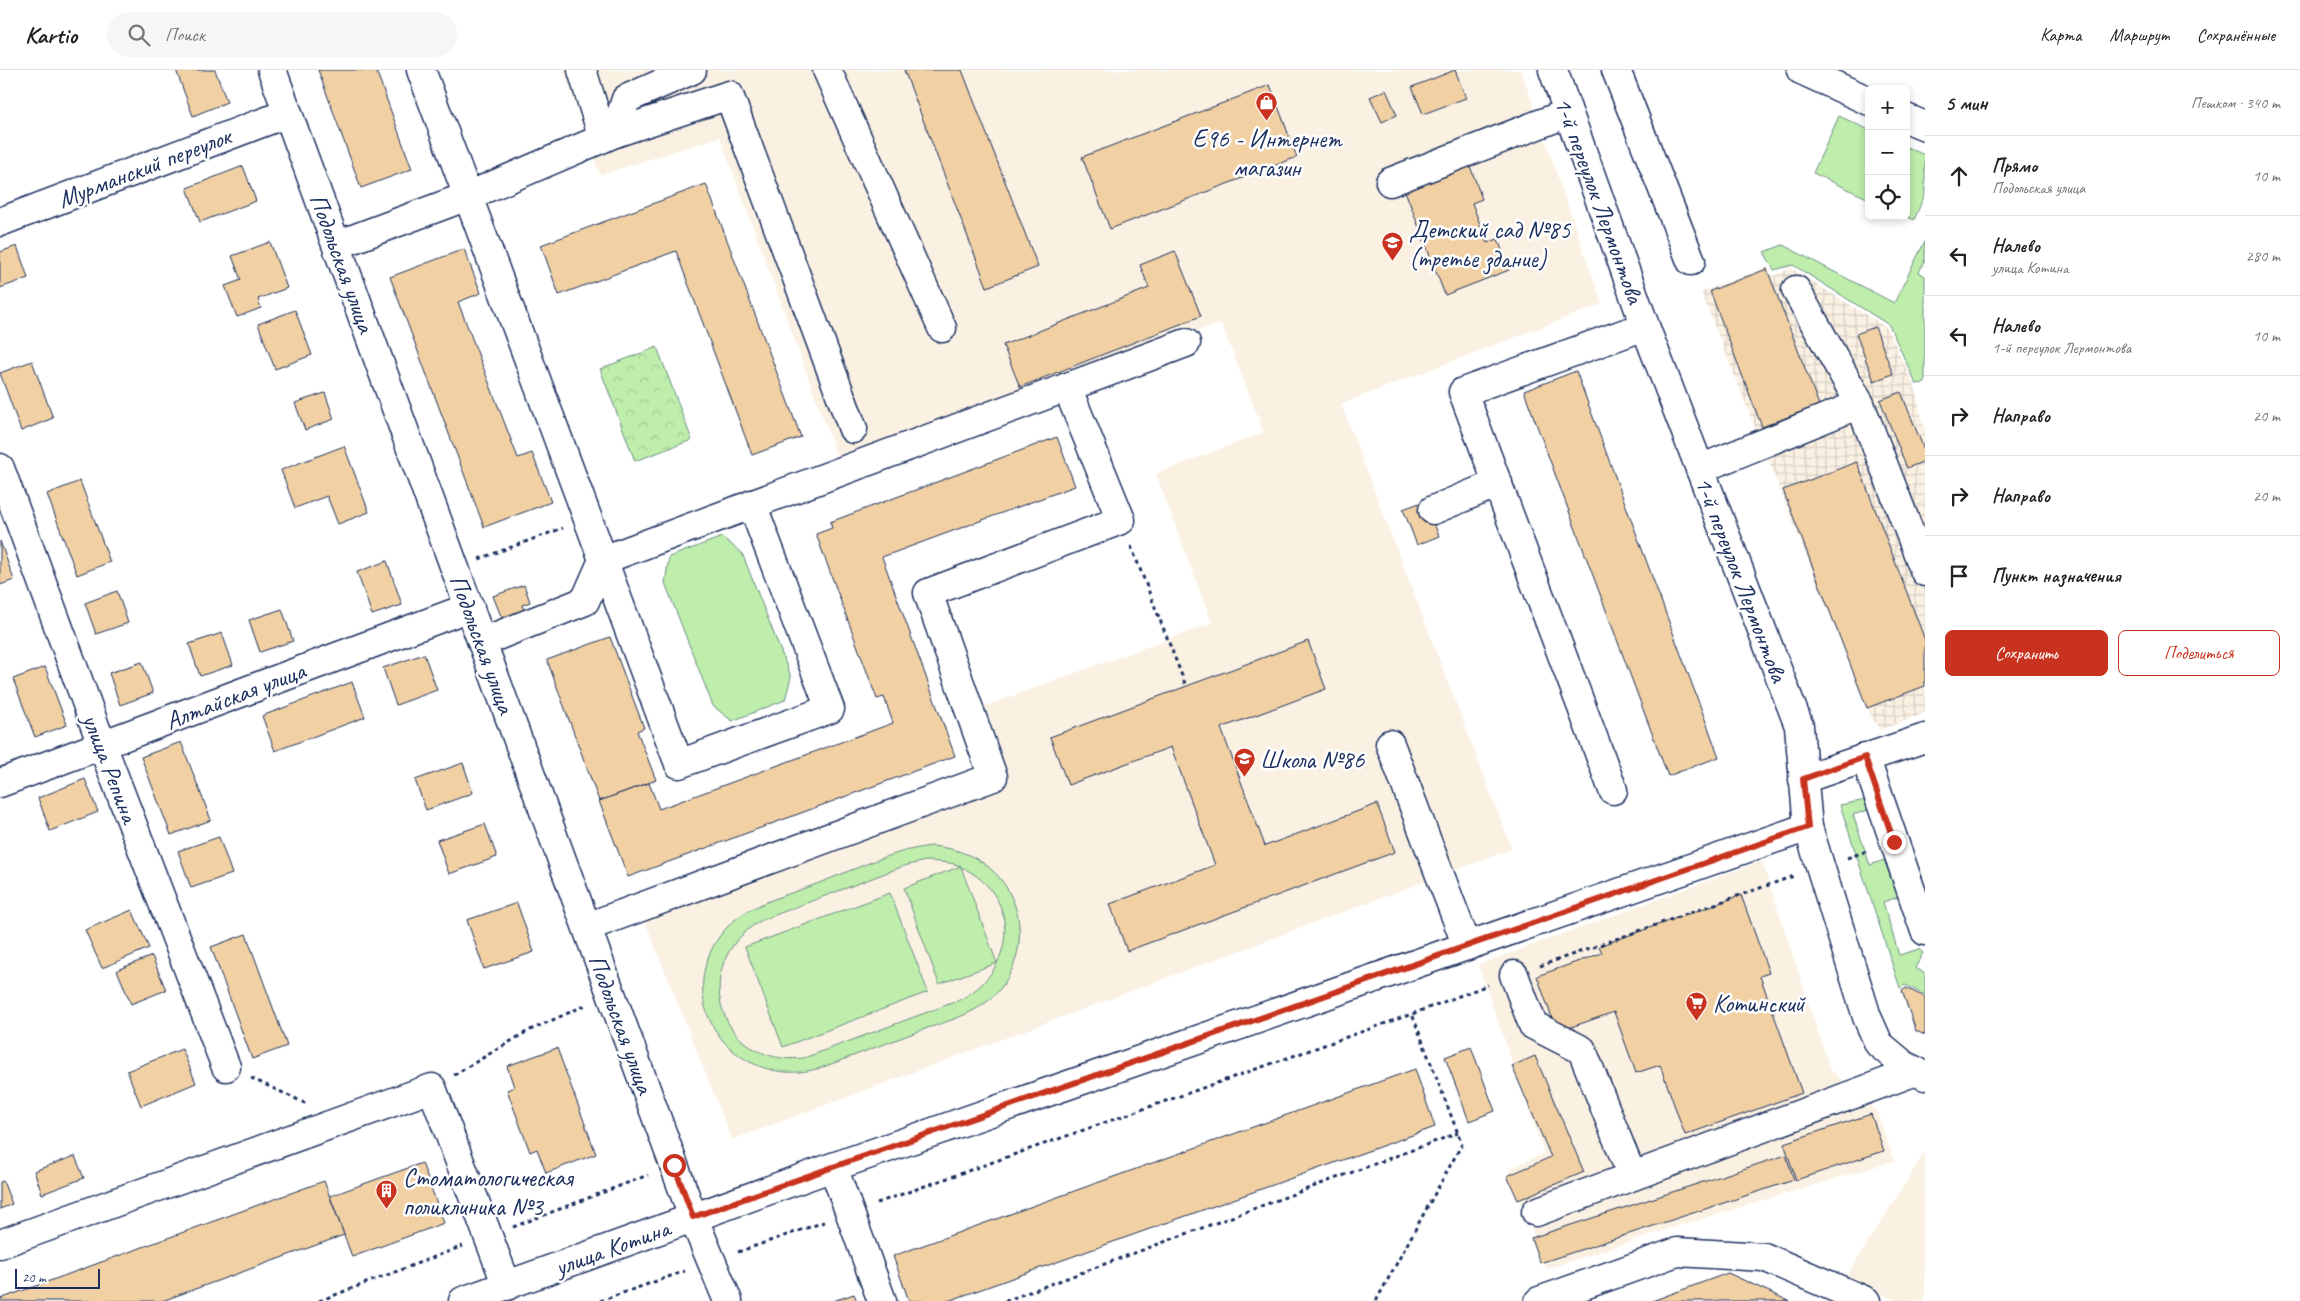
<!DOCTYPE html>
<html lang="ru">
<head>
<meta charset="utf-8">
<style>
  body { margin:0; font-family:Caveat,sans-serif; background:#f6f6f6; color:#222 }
  .controls { position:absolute; right:15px; top:15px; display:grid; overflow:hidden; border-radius:8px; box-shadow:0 2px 8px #0003 }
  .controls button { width:45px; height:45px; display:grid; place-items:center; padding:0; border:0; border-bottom:1px solid #e0e0e0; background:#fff; color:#222; font:25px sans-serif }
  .scale { position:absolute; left:15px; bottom:12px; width:85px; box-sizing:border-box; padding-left:5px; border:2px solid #1b2f5e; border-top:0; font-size:14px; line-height:18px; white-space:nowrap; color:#1b2f5e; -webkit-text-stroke:4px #fff; paint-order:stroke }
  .stop { position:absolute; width:15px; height:15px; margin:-11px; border:4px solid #c8321e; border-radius:50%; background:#fff }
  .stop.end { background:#c8321e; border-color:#fff; box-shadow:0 1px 5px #0008 }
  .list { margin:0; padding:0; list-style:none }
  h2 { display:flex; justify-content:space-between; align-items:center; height:65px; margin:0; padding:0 20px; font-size:21px }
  h2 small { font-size:16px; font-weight:400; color:#767676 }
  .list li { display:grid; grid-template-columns:32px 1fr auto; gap:15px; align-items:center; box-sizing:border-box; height:80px; padding:0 20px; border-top:1px solid #e0e0e0 }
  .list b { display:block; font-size:19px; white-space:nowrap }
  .list p { margin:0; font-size:16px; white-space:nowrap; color:#767676 }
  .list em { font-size:16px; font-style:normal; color:#767676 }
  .actions { display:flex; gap:10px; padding:15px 20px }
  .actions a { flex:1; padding:11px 0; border:1px solid #c8321e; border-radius:8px; text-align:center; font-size:18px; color:#c8321e }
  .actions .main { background:#c8321e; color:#fff }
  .icon { flex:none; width:28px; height:28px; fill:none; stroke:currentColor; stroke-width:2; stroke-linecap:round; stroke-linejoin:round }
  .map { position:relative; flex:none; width:1925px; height:1231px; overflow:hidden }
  header { display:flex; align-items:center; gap:30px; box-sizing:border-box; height:70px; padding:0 25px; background:#fff; border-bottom:1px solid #e0e0e0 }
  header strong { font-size:24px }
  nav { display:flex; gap:28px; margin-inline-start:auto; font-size:18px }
  .search { width:350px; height:45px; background:#f6f6f6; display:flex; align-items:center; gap:12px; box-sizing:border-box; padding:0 18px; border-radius:28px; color:#767676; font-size:19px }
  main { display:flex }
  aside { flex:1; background:#fff }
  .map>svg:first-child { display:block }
</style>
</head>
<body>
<header>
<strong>Kartio</strong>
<div class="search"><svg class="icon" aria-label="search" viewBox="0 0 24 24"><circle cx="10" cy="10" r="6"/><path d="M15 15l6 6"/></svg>Поиск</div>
<nav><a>Карта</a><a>Маршрут</a><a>Сохранённые</a></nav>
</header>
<main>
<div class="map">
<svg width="1925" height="1231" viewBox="0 0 1925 1231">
  <defs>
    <pattern id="industrial-grid" width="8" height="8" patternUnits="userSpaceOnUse" patternTransform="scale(1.25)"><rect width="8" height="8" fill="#fbf1e3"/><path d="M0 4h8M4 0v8" fill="none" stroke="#d7cfc5"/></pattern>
    <pattern id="forest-crowns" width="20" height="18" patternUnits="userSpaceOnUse" patternTransform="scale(1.25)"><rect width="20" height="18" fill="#beedac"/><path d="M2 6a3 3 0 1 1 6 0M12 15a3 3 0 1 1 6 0" fill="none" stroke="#a3cc96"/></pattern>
  </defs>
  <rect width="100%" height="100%" fill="#fff"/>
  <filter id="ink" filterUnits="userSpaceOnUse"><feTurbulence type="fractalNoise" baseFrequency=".02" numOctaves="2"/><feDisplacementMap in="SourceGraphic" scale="10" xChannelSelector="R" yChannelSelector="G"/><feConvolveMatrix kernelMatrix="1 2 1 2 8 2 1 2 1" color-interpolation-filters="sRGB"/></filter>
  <g filter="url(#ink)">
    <!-- built -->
    <g fill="#fbf1e3">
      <polygon points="563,0 1521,0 1602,234 1341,334 1512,779 732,1070 645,851 987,725 1000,715 1005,702 1001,683 985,636 1212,553 1156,404 1264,362 1221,253 837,386 720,67 600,105"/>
      <polygon points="1762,791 1830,999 1877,1042 1894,1091 1675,1157 1547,1199 1509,1099 1544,1083 1478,895"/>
      <polygon points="1925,1082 1925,1231 1897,1231 1846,1207"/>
    </g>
    <!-- industrial -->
    <polygon fill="url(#industrial-grid)" points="1768,197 1773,206 1791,198 1887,258 1915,317 1925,362 1925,643 1880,660 1870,644 1701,222"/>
    <!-- grass -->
    <g fill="#beedac" stroke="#6c8e85" fill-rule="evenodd">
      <polygon points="1839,46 1869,60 1869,129 1813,103"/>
      <polygon points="1906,77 1925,85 1925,124 1914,150 1906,146"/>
      <polygon points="1925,171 1925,190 1919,202 1925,206 1925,313 1916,314 1889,255 1793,195 1774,200 1764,182 1783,175 1894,233"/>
      <polygon points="722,467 742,483 791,607 785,630 732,651 713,636 665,513 669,487"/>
      <polygon points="1871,729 1874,738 1853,745 1870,795 1884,790 1898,827 1883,832 1899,885 1919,879 1923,883 1915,898 1925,903 1925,925 1905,915 1900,918 1840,735"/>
      <path d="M932 776C966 779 996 794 1011 826 1028 861 1019 906 988 931 969 946 945 952 922 960 890 972 858 984 826 996 746 1026 670 943 717 870 725 858 735 848 748 841 769 829 796 822 819 813 856 799 893 780 932 776ZM926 791 950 793 961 796 904 818 939 914 997 893 961 797C1024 826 1016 904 957 931L804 988C718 998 686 893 762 850L904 796Z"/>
      <polygon points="890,823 928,922 783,977 745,877"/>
    </g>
    <!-- forest -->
    <polygon fill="url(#forest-crowns)" stroke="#6c8e85" points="657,277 692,370 635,391 600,299"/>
    <!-- building -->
    <g fill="#f1d1a3" stroke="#1b2f5e">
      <polygon points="176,0 215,0 227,32 193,46"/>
      <polygon points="318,0 376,0 412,99 361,118"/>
      <polygon points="904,0 962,0 1038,197 987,217"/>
      <polygon points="1455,0 1466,28 1423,44 1412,17"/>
      <polygon points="1270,15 1297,87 1110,159 1082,87"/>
      <polygon points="1386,20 1397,45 1382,52 1370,27"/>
      <polygon points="243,96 256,131 200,152 187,118"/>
      <polygon points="1470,96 1482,129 1472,133 1487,173 1498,169 1509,200 1445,225 1405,121"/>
      <polygon points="706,114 801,367 752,385 676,181 559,225 541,175"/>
      <polygon points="270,172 287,218 258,229 261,238 237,247 225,216 241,210 232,186"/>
      <polygon points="17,176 28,208 0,218 0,182"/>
      <polygon points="464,179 481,223 458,232 518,388 532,383 551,432 484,457 390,207"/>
      <polygon points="1175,181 1201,246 1020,317 1003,275 1149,218 1140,195"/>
      <polygon points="1767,199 1819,335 1762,357 1710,221"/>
      <polygon points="295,240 312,285 275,299 258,254"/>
      <polygon points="1875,257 1893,304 1874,311 1856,264"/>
      <polygon points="32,291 53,348 21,361 0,303"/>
      <polygon points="1576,301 1719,687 1668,706 1524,321"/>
      <polygon points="1901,322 1925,382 1925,391 1907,398 1880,330"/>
      <polygon points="325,323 334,349 305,360 295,333"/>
      <polygon points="1057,367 1075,416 882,487 955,686 628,807 599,731 649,713 659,739 893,653 884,627 877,629 816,464 832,458 830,452"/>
      <polygon points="344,376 369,442 338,454 327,426 295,438 281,400"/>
      <polygon points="1857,392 1925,570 1925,616 1867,638 1783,420"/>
      <polygon points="80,411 110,492 77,505 47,424"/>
      <polygon points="1425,431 1439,466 1417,475 1403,439"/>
      <polygon points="0,471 14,510 0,515"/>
      <polygon points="387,491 402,535 372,545 357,502"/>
      <polygon points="524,515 530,532 522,535 525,543 503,551 493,526"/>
      <polygon points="117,521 128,553 96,564 85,533"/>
      <polygon points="282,539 293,571 260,582 249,550"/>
      <polygon points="222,563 233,595 200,606 189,574"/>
      <polygon points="610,567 644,658 637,661 656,710 599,731 547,590"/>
      <polygon points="1308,571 1326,619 1221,658 1265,776 1377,734 1395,782 1127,881 1110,834 1215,795 1171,677 1068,715 1050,667"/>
      <polygon points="424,584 437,620 396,635 383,598"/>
      <polygon points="142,592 153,623 120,635 109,603"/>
      <polygon points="45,597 67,655 35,667 13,609"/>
      <polygon points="352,612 365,647 275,681 262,646"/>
      <polygon points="181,672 211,750 171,765 141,687"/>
      <polygon points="463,693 473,723 426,740 415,710"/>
      <polygon points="85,709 98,742 50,761 38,728"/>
      <polygon points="485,754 497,787 449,804 437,770"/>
      <polygon points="219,767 232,804 191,818 178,781"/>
      <polygon points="1741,825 1769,903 1760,906 1802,1023 1685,1065 1660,995 1636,1003 1614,942 1557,962 1537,906 1602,883 1599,876"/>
      <polygon points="517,833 534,882 484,899 467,850"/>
      <polygon points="132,840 149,878 102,898 85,860"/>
      <polygon points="246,864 287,976 252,989 211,877"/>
      <polygon points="152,886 166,920 131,934 117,900"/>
      <polygon points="1906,918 1925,927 1925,965 1916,961 1902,921"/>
      <polygon points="1471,977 1495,1041 1469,1051 1445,987"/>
      <polygon points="557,978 596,1084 546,1103 537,1079 530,1082 507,1020 514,1017 507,996"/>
      <polygon points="182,979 196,1013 141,1036 127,1001"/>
      <polygon points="1535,986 1584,1102 1518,1130 1507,1106 1551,1087 1512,996"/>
      <polygon points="1415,999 1435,1057 948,1231 909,1231 893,1186"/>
      <polygon points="1871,1044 1884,1081 1796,1110 1784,1073"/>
      <polygon points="1786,1085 1794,1110 1540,1193 1531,1168"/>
      <polygon points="75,1086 84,1108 42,1124 34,1101"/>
      <polygon points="422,1093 444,1153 352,1187 330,1126"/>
      <polygon points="3,1111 12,1134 0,1139 0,1112"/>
      <polygon points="324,1111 344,1165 162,1231 0,1231 0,1229"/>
      <polygon points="1728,1203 1789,1231 1652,1231"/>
      <polygon points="854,1224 857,1231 833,1231"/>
    </g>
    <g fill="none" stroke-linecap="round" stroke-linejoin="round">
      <defs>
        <g id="minor">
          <polyline points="272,0 693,1147 728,1231"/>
          <polyline points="421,0 679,694 830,639 752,434"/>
          <polyline points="582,0 603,68"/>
          <polyline points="827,0 942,258"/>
          <polyline points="1553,0 1645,256 1799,656 1808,757 1867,947 1879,974 1904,995 1925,1006"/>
          <polyline points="1616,0 1691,191"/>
          <polyline points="1801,0 1869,31"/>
          <polyline points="1906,48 1925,56"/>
          <polyline points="615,63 729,25 853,359"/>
          <polyline points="1390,112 1568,43"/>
          <polyline points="0,152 288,43"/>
          <polyline points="337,175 468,126 615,63 626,29 692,0"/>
          <polyline points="1796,220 1860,334 1925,502"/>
          <polyline points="0,398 102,675 226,997"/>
          <polyline points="1700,399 1860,334"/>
          <polyline points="1433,440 1498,413"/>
          <polyline points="482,572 585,531 603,490 1186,273"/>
          <polyline points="1390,674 1467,876"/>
          <polyline points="1865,687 1925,861"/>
          <polyline points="1803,709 1925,668"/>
          <polyline points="0,713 470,537"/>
          <polyline points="1613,720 1463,322 1645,256"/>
          <polyline points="587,857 993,707 928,523 1121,450 1067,317"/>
          <polyline points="1514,905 1533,955 1582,980 1632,1106"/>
          <polyline points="833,1097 882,1231"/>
          <polyline points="1536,1142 1916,1001"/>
          <polyline points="0,1174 432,1018 507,1216"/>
          <polyline points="463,1231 833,1097 1808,757"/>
          <polyline points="1539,1231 1677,1182 1764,1187 1866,1231"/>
        </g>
      </defs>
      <!-- minor casing -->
      <use href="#minor" stroke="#1b2f5e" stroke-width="31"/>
      <!-- path -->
      <g stroke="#1b2f5e" stroke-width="3" stroke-dasharray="4 4" stroke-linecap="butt">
        <polyline points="1131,476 1186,616"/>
        <polyline points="479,489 563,458"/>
        <polyline points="1847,788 1867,781"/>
        <polyline points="1540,896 1794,806"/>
        <polyline points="454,1005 528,961 586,935"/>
        <polyline points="251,1008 307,1034"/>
        <polyline points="877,1133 1412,944 1488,915"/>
        <polyline points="513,1157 648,1105"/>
        <polyline points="738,1182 824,1152"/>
        <polyline points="319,1231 463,1176"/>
        <polyline points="600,1231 685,1201"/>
        <polyline points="1005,1231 1458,1063"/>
        <polyline points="1376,1231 1462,1074 1412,944"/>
      </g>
      <!-- minor -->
      <use href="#minor" stroke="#fff" stroke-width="28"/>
    </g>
  </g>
  <g fill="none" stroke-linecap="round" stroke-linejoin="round" filter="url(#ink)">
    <!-- route -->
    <polyline stroke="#c8321e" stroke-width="6" points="674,1095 693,1147 833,1097 1808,757 1803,709 1865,687 1894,772"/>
  </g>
  <!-- icons -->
  <defs>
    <symbol id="shop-pin" viewBox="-11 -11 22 30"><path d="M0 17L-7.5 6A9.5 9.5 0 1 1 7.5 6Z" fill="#c8321e" stroke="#fff"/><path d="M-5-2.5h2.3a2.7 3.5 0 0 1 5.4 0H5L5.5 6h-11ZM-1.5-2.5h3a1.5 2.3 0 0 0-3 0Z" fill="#fff"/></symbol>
    <symbol id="school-pin" viewBox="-11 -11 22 30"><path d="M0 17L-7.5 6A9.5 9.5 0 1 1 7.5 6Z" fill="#c8321e" stroke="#fff"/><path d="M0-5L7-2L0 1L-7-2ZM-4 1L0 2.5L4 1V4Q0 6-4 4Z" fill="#fff"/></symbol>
    <symbol id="supermarket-pin" viewBox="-11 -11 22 30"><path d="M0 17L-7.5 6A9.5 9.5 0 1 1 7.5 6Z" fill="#c8321e" stroke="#fff"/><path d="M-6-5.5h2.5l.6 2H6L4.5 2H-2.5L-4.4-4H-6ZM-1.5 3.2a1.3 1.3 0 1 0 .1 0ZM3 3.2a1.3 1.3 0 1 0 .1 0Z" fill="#fff"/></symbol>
    <symbol id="building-pin" viewBox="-11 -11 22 30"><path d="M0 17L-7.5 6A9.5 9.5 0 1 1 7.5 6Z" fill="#c8321e" stroke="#fff"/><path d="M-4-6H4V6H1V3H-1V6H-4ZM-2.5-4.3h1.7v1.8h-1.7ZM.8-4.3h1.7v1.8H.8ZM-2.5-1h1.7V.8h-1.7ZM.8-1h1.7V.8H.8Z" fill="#fff"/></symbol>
  </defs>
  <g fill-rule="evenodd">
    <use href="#shop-pin" x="1254" y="20" width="25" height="34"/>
    <use href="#school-pin" x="1380" y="160" width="25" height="34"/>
    <use href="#school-pin" x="1232" y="676" width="25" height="34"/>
    <use href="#supermarket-pin" x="1684" y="920" width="25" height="34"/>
    <use href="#building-pin" x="374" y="1108" width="25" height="34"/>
  </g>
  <g text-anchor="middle" stroke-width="5" stroke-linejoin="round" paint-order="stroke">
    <!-- poi labels -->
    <g font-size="25" fill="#1b2f5e" stroke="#fff" text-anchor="start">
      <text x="1267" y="77" text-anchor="middle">Е96 - Интернет<tspan x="1267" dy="29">магазин</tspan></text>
      <text x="1409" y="168">Детский сад №85<tspan x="1409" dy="29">(третье здание)</tspan></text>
      <text x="1260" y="698">Школа №86</text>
      <text x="1713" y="942">Котинский</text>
      <text x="403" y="1116">Стоматологическая<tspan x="403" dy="29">поликлиника №3</tspan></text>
    </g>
    <!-- street labels -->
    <g font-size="25" fill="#1b2f5e" stroke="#fff">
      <text transform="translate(144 97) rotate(-21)" y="9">Мурманский переулок</text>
      <text transform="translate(1600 130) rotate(70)" y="9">1-й переулок Лермонтова</text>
      <text transform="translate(343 193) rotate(70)" y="9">Подольская улица</text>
      <text transform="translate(1742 509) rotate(69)" y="9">1-й переулок Лермонтова</text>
      <text transform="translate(483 574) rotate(70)" y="9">Подольская улица</text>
      <text transform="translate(235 625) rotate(-21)" y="9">Алтайская улица</text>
      <text transform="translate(111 698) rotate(69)" y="9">улица Репина</text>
      <text transform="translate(622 954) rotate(70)" y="9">Подольская улица</text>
      <text transform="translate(612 1177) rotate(-20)" y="9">улица Котина</text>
    </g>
  </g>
</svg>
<div class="controls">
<button>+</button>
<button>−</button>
<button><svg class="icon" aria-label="locate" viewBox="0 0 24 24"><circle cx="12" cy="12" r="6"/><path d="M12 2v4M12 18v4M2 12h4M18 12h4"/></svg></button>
</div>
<div class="scale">20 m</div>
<div class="stop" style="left:674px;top:1095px"></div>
<div class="stop end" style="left:1894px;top:772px"></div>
</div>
<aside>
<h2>5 мин<small>Пешком · 340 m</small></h2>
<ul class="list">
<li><svg class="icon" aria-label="ahead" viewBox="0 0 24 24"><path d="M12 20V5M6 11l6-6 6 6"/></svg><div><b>Прямо</b><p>Подольская улица</p></div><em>10 m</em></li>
<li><svg class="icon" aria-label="left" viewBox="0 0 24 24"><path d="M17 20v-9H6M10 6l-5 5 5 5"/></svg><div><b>Налево</b><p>улица Котина</p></div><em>280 m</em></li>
<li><svg class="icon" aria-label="left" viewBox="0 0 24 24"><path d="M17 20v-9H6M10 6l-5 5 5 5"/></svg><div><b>Налево</b><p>1-й переулок Лермонтова</p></div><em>10 m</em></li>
<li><svg class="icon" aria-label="right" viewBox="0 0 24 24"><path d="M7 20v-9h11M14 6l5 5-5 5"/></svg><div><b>Направо</b></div><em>20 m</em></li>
<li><svg class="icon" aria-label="right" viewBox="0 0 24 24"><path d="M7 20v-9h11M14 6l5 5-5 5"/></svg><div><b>Направо</b></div><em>20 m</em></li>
<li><svg class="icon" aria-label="arrive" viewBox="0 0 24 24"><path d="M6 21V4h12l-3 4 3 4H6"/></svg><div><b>Пункт назначения</b></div></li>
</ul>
<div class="actions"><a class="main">Сохранить</a><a>Поделиться</a></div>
</aside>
</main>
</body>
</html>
